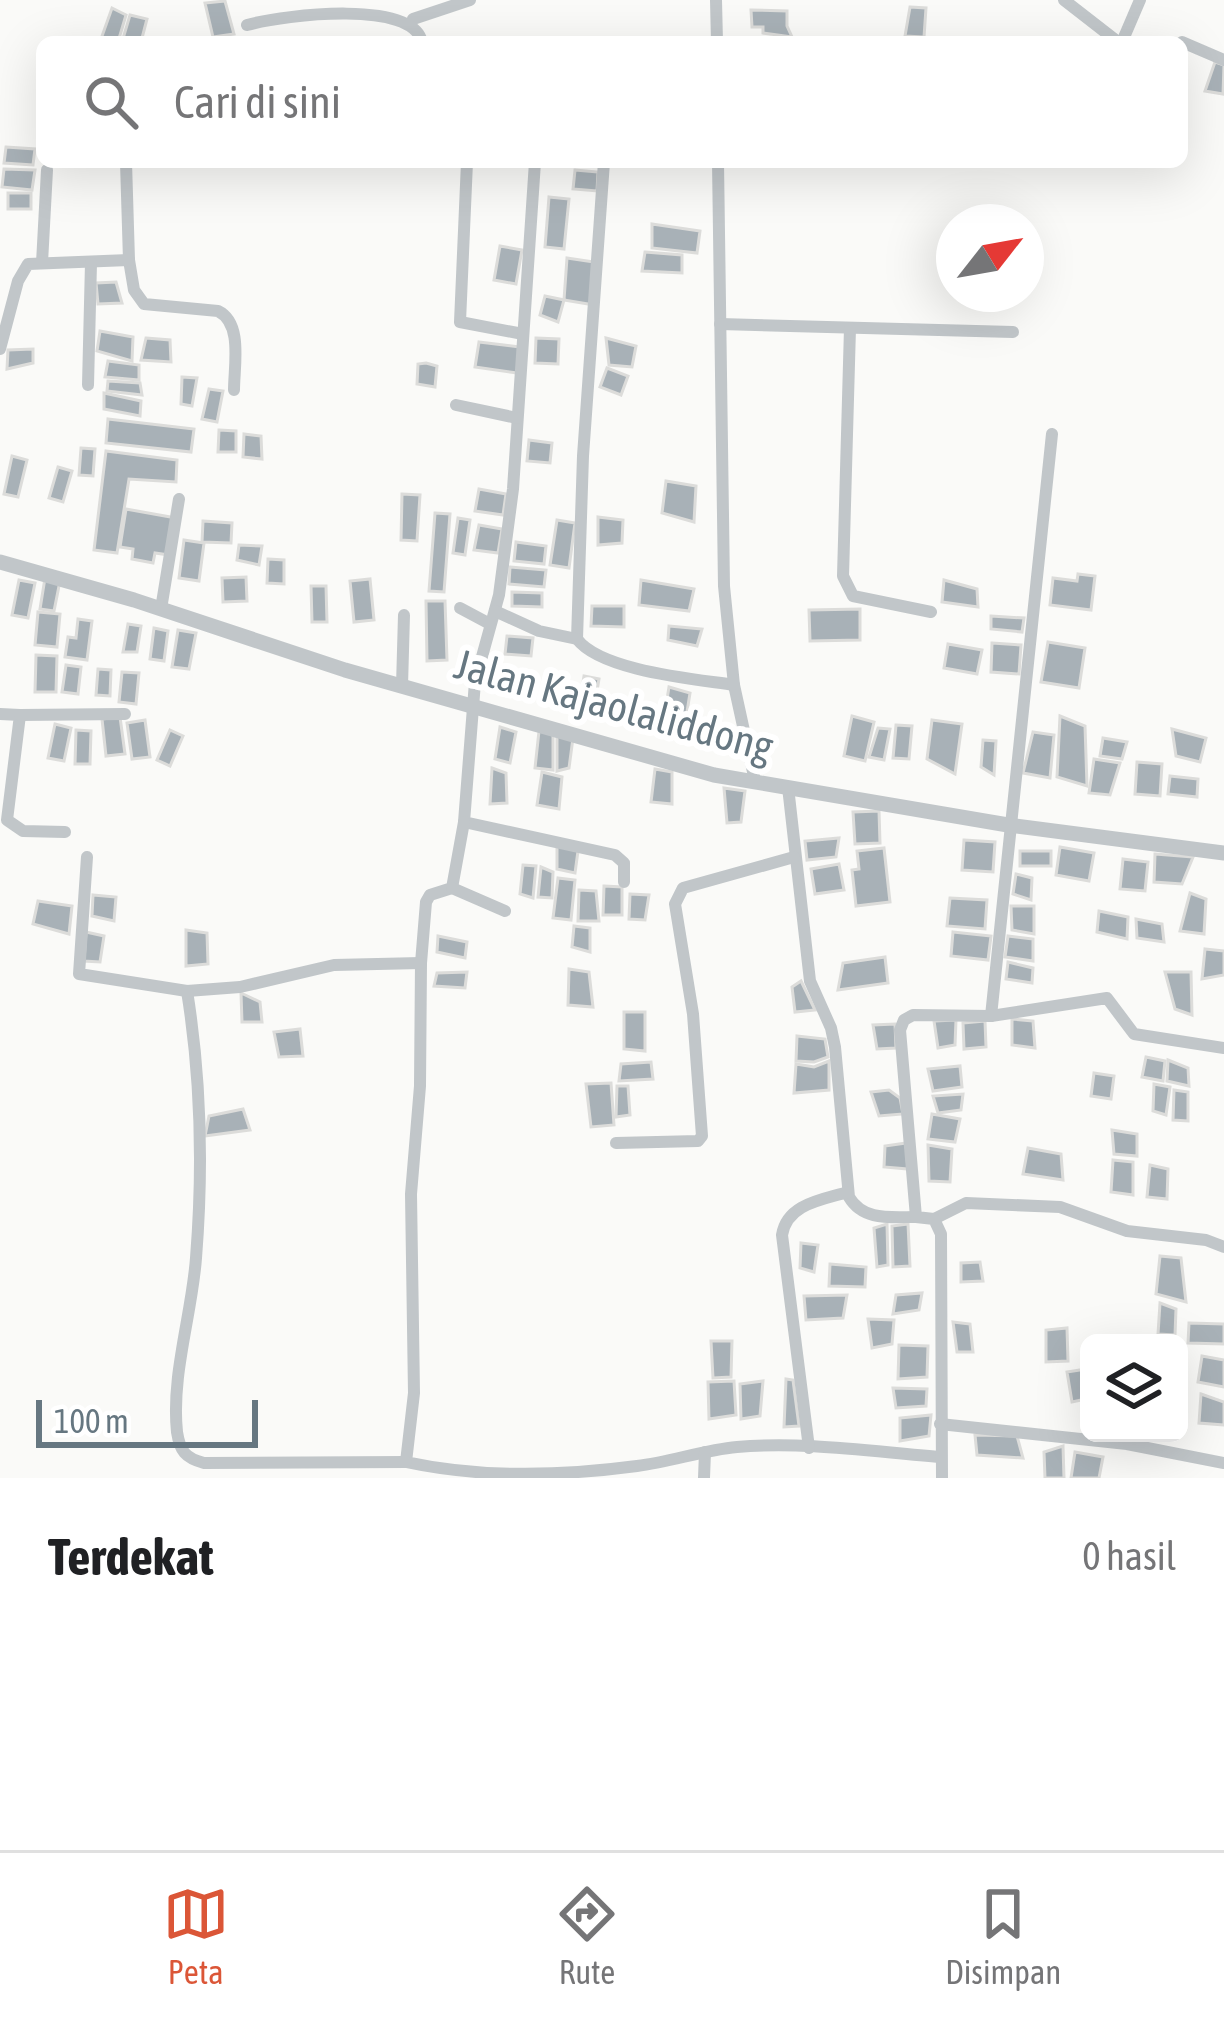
<!DOCTYPE html>
<html lang="id">
<head>
<meta charset="utf-8">
<style>
  body { margin:0; font-family:"Asap Condensed",sans-serif; background:#f6f6f6; color:#202124 }
  .controls { position:absolute; right:36px; bottom:36px; display:grid; overflow:hidden; border-radius:18px; box-shadow:0 12px 48px #0002 }
  .controls button { width:108px; height:108px; display:grid; place-items:center; padding:0; border:0; border-bottom:3px solid #e0e0e0; background:#fff; color:#202124; font:60px sans-serif }
  .compass { position:absolute; left:936px; top:204px; width:108px; height:108px; border-radius:50%; background:#fff; box-shadow:0 12px 48px #0002; rotate:59deg }
  .scale { position:absolute; left:36px; bottom:30px; width:222px; box-sizing:border-box; padding-left:12px; border:6px solid #667781; border-top:0; font-size:33px; line-height:42px; white-space:nowrap; color:#667781; -webkit-text-stroke:9px #fff; paint-order:stroke }
  .list { margin:0; padding:0; list-style:none }
  h2 { display:flex; justify-content:space-between; align-items:center; height:156px; margin:0; padding:0 48px; font-size:51px }
  h2 small { font-size:39px; font-weight:400; color:#757577 }
  .icon { flex:none; width:66px; height:66px; fill:none; stroke:currentColor; stroke-width:2; stroke-linecap:round; stroke-linejoin:round }
  .map { position:relative; flex:none; width:1224px; height:1478px; overflow:hidden }
  .search { position:absolute; background:#fff; box-shadow:0 12px 48px #0002; left:36px; right:36px; top:36px; height:132px; display:flex; align-items:center; gap:30px; box-sizing:border-box; padding:0 42px; border-radius:18px; color:#757577; font-size:45px }
  .sheet { height:372px; background:#fff }
  nav { display:flex; justify-content:space-around; align-items:center; box-sizing:border-box; height:168px; border-top:3px solid #e0e0e0; background:#fff; font-size:33px; color:#757577 }
  nav a { display:grid; justify-items:center; gap:6px }
  nav .on { color:#db5637 }
  .map>svg:first-child { display:block }
</style>
</head>
<body>
<div class="map">
<svg width="1224" height="1478" viewBox="0 0 1224 1478">
  <rect width="100%" height="100%" fill="#fafaf8"/>
  <!-- building -->
  <g fill="#a8b1b7" stroke="#dcdcda" stroke-width="3">
    <polygon points="225,1 234,34 213,37 205,3"/>
    <polygon points="910,7 926,8 924,37 905,36"/>
    <polygon points="112,8 126,15 118,42 101,39"/>
    <polygon points="751,10 787,11 787,26 792,37 763,33 763,27 752,27"/>
    <polygon points="130,15 147,19 141,42 122,42"/>
    <polygon points="1215,62 1224,65 1223,94 1205,91"/>
    <polygon points="6,147 35,149 33,165 4,163"/>
    <polygon points="4,169 35,170 32,190 2,187"/>
    <polygon points="575,170 598,172 597,191 573,189"/>
    <rect x="8" y="193" width="23" height="16"/>
    <polygon points="549,197 569,199 564,249 545,247"/>
    <polygon points="652,224 700,231 697,253 652,248"/>
    <polygon points="500,246 522,250 516,284 494,280"/>
    <polygon points="645,252 682,255 682,273 642,271"/>
    <polygon points="567,258 594,262 594,305 564,300"/>
    <polygon points="116,282 122,303 98,304 96,283"/>
    <polygon points="545,296 564,300 558,322 540,315"/>
    <polygon points="100,331 133,337 132,361 97,351"/>
    <polygon points="146,338 170,340 171,362 141,360"/>
    <polygon points="536,338 559,339 558,364 535,363"/>
    <polygon points="606,338 636,346 632,367 609,365"/>
    <polygon points="479,342 520,347 517,373 475,367"/>
    <polygon points="33,349 33,363 7,369 8,350"/>
    <polygon points="108,361 139,365 139,380 105,377"/>
    <polygon points="426,363 437,366 435,387 417,384 418,364"/>
    <polygon points="607,368 628,376 621,395 600,387"/>
    <polygon points="182,377 197,378 192,406 181,404"/>
    <polygon points="108,381 140,383 142,395 107,391"/>
    <polygon points="209,389 223,391 217,422 202,419"/>
    <polygon points="104,393 141,401 140,416 104,409"/>
    <polygon points="108,419 194,429 191,452 106,443"/>
    <polygon points="219,430 236,431 236,452 218,452"/>
    <polygon points="244,434 261,436 262,459 243,457"/>
    <polygon points="529,440 552,443 550,463 527,461"/>
    <polygon points="81,448 95,449 93,476 79,475"/>
    <polygon points="106,451 177,460 176,482 129,479 117,553 94,550"/>
    <polygon points="12,456 27,460 18,497 4,494"/>
    <polygon points="58,467 72,471 63,502 49,498"/>
    <polygon points="666,481 696,486 694,522 662,513"/>
    <polygon points="479,489 506,494 503,515 475,511"/>
    <polygon points="402,494 420,495 417,541 401,540"/>
    <polygon points="126,509 176,518 169,555 155,553 153,563 132,559 133,549 120,547"/>
    <polygon points="435,513 450,514 444,592 429,591"/>
    <polygon points="598,517 623,520 622,543 598,545"/>
    <polygon points="458,518 470,520 465,555 453,553"/>
    <polygon points="557,520 575,523 569,568 550,565"/>
    <polygon points="203,521 232,523 231,543 202,542"/>
    <polygon points="479,525 502,529 498,553 474,550"/>
    <polygon points="184,540 204,543 199,581 179,578"/>
    <polygon points="516,542 546,546 544,564 514,561"/>
    <polygon points="239,545 262,546 259,565 237,560"/>
    <polygon points="268,559 284,560 284,584 267,583"/>
    <polygon points="510,567 546,570 544,587 509,584"/>
    <polygon points="1078,574 1095,576 1091,610 1050,605 1053,578 1077,581"/>
    <polygon points="246,577 247,601 223,602 222,578"/>
    <polygon points="45,578 60,581 54,611 40,609"/>
    <polygon points="370,579 374,620 354,622 350,581"/>
    <polygon points="19,580 35,583 28,618 12,615"/>
    <polygon points="641,580 694,589 689,611 639,605"/>
    <polygon points="944,580 977,589 978,607 942,602"/>
    <polygon points="311,586 326,586 327,622 312,622"/>
    <polygon points="512,592 542,593 542,607 512,606"/>
    <polygon points="426,601 445,601 447,660 427,661"/>
    <polygon points="592,606 624,606 624,627 591,626"/>
    <polygon points="860,609 860,640 810,641 809,610"/>
    <polygon points="38,612 60,614 57,647 35,645"/>
    <polygon points="991,616 1024,618 1022,632 991,629"/>
    <polygon points="78,619 92,621 87,660 65,657 68,637 76,638"/>
    <polygon points="128,624 141,626 137,652 123,652"/>
    <polygon points="669,626 702,629 697,646 668,640"/>
    <polygon points="154,628 168,631 164,661 150,659"/>
    <polygon points="178,630 196,633 189,669 172,667"/>
    <polygon points="507,636 533,638 531,656 505,654"/>
    <polygon points="1048,642 1085,648 1079,688 1041,682"/>
    <polygon points="992,643 1021,645 1019,674 991,672"/>
    <polygon points="948,644 982,650 977,674 944,668"/>
    <polygon points="36,655 57,656 56,692 35,692"/>
    <polygon points="66,665 81,667 78,694 62,692"/>
    <polygon points="98,669 111,670 110,696 96,695"/>
    <polygon points="122,672 139,673 136,704 119,702"/>
    <polygon points="584,676 599,679 594,709 579,707"/>
    <polygon points="669,687 690,693 684,731 662,730"/>
    <polygon points="852,716 874,722 865,761 844,756"/>
    <polygon points="1060,716 1085,726 1087,786 1057,777"/>
    <polygon points="120,717 125,754 106,756 102,719"/>
    <polygon points="145,720 150,757 132,759 127,723"/>
    <polygon points="932,720 962,724 955,774 927,759"/>
    <polygon points="55,724 71,728 64,761 48,758"/>
    <polygon points="896,725 912,726 909,759 893,758"/>
    <polygon points="500,727 516,732 510,763 495,759"/>
    <polygon points="878,728 890,729 884,760 869,757"/>
    <polygon points="1172,729 1206,738 1200,762 1176,756"/>
    <polygon points="76,730 91,731 90,764 75,764"/>
    <polygon points="170,730 183,736 170,766 157,760"/>
    <polygon points="539,731 553,734 553,770 535,768"/>
    <polygon points="1033,732 1054,735 1050,778 1023,773"/>
    <polygon points="557,735 573,738 569,768 557,771"/>
    <polygon points="1103,738 1127,742 1122,759 1100,756"/>
    <polygon points="983,740 996,741 994,775 981,767"/>
    <polygon points="1094,759 1120,763 1110,795 1089,793"/>
    <polygon points="1137,762 1162,764 1160,796 1135,794"/>
    <polygon points="492,768 506,773 507,803 490,804"/>
    <polygon points="655,769 672,772 672,804 651,802"/>
    <polygon points="542,772 562,777 559,809 537,805"/>
    <polygon points="1170,776 1198,779 1197,797 1168,794"/>
    <polygon points="724,788 745,791 741,822 727,823"/>
    <polygon points="879,811 880,843 855,844 853,812"/>
    <polygon points="839,838 836,857 807,860 805,841"/>
    <polygon points="964,840 995,842 993,872 962,870"/>
    <polygon points="557,845 578,851 575,873 557,869"/>
    <polygon points="1060,847 1094,853 1089,881 1056,875"/>
    <polygon points="884,848 890,902 856,906 852,870 859,869 857,851"/>
    <rect x="1020" y="851" width="31" height="15"/>
    <polygon points="1155,854 1193,857 1182,884 1154,882"/>
    <polygon points="1123,859 1148,862 1145,891 1120,889"/>
    <polygon points="839,864 844,890 815,894 811,869"/>
    <polygon points="523,865 536,866 533,898 520,894"/>
    <polygon points="541,867 553,872 552,898 538,897"/>
    <polygon points="1016,874 1032,878 1031,900 1013,894"/>
    <polygon points="558,878 575,880 571,920 553,918"/>
    <polygon points="604,886 622,887 622,915 603,915"/>
    <polygon points="579,890 596,891 599,921 578,921"/>
    <polygon points="1190,893 1206,899 1204,934 1180,931"/>
    <polygon points="630,894 649,895 645,920 629,919"/>
    <polygon points="93,895 116,897 114,921 92,916"/>
    <polygon points="950,898 987,900 985,929 947,926"/>
    <polygon points="38,901 72,906 69,934 33,924"/>
    <polygon points="1011,906 1034,906 1034,934 1012,930"/>
    <polygon points="1099,911 1128,917 1127,939 1097,932"/>
    <polygon points="1136,919 1162,924 1164,942 1137,938"/>
    <polygon points="574,926 590,928 590,952 572,947"/>
    <polygon points="186,930 207,933 208,964 186,966"/>
    <polygon points="86,932 104,936 100,962 84,961"/>
    <polygon points="953,932 991,936 988,960 951,956"/>
    <polygon points="438,936 467,942 465,958 437,952"/>
    <polygon points="1008,936 1033,939 1033,961 1005,957"/>
    <polygon points="1205,949 1224,951 1224,975 1202,979"/>
    <polygon points="885,957 888,983 838,990 843,963"/>
    <polygon points="1008,962 1033,968 1032,983 1006,979"/>
    <polygon points="569,969 589,972 593,1007 568,1005"/>
    <polygon points="467,972 465,988 434,986 437,973"/>
    <polygon points="1165,972 1191,972 1192,1015 1175,1009"/>
    <polygon points="801,981 815,1010 795,1012 792,987"/>
    <polygon points="241,993 260,1002 262,1022 242,1022"/>
    <polygon points="624,1012 645,1012 645,1051 624,1049"/>
    <polygon points="1012,1019 1033,1021 1035,1048 1012,1045"/>
    <polygon points="956,1020 955,1045 938,1048 934,1021"/>
    <polygon points="985,1021 986,1047 964,1049 963,1023"/>
    <polygon points="895,1024 896,1048 877,1049 873,1025"/>
    <polygon points="300,1029 303,1056 279,1057 274,1032"/>
    <polygon points="797,1036 825,1039 828,1057 814,1062 796,1061"/>
    <polygon points="1146,1057 1165,1061 1163,1081 1142,1077"/>
    <polygon points="1168,1060 1188,1068 1189,1086 1167,1081"/>
    <polygon points="829,1061 829,1090 794,1093 796,1064 814,1067"/>
    <polygon points="651,1062 653,1079 619,1081 621,1064"/>
    <polygon points="960,1066 962,1087 933,1091 928,1069"/>
    <polygon points="1094,1073 1114,1076 1111,1099 1091,1096"/>
    <polygon points="611,1083 614,1125 591,1127 586,1084"/>
    <polygon points="1154,1084 1170,1087 1166,1115 1153,1111"/>
    <polygon points="617,1086 628,1086 630,1115 616,1117"/>
    <polygon points="889,1090 900,1098 903,1114 879,1116 871,1092"/>
    <polygon points="1174,1090 1188,1092 1188,1121 1173,1120"/>
    <polygon points="963,1094 961,1110 938,1113 933,1096"/>
    <polygon points="243,1109 250,1130 205,1136 209,1116"/>
    <polygon points="932,1114 960,1119 955,1142 928,1139"/>
    <polygon points="1112,1130 1137,1134 1137,1156 1114,1154"/>
    <polygon points="906,1143 908,1169 884,1167 885,1146"/>
    <polygon points="928,1145 952,1149 950,1182 929,1181"/>
    <polygon points="1028,1148 1061,1154 1063,1180 1023,1174"/>
    <polygon points="1113,1160 1133,1162 1133,1195 1111,1192"/>
    <polygon points="1150,1165 1168,1169 1167,1199 1147,1197"/>
    <polygon points="887,1224 888,1265 877,1267 874,1228"/>
    <polygon points="908,1224 910,1266 893,1267 892,1226"/>
    <polygon points="801,1243 818,1245 814,1272 800,1268"/>
    <polygon points="1160,1256 1181,1258 1186,1302 1156,1294"/>
    <polygon points="980,1262 983,1281 961,1282 961,1263"/>
    <polygon points="830,1264 866,1267 865,1287 829,1286"/>
    <polygon points="922,1293 919,1310 893,1314 896,1295"/>
    <polygon points="847,1295 843,1318 806,1320 804,1296"/>
    <polygon points="1160,1303 1176,1309 1175,1335 1158,1334"/>
    <polygon points="868,1319 894,1320 892,1344 872,1348"/>
    <polygon points="953,1322 970,1324 973,1352 957,1352"/>
    <polygon points="1189,1323 1224,1324 1224,1344 1188,1343"/>
    <polygon points="1067,1328 1068,1361 1046,1362 1046,1330"/>
    <polygon points="711,1341 732,1341 731,1377 713,1378"/>
    <polygon points="899,1345 928,1346 927,1377 898,1379"/>
    <polygon points="1202,1356 1224,1360 1224,1387 1198,1382"/>
    <polygon points="1086,1369 1086,1399 1072,1402 1067,1372"/>
    <polygon points="786,1379 793,1380 799,1426 784,1427"/>
    <polygon points="734,1381 736,1415 709,1419 708,1382"/>
    <polygon points="763,1381 760,1416 741,1419 740,1384"/>
    <polygon points="893,1388 927,1389 926,1406 896,1408"/>
    <polygon points="1201,1394 1224,1402 1224,1425 1199,1423"/>
    <polygon points="931,1415 929,1436 900,1441 900,1418"/>
    <polygon points="975,1435 1017,1436 1023,1458 977,1455"/>
    <polygon points="1063,1446 1064,1478 1045,1478 1044,1452"/>
    <polygon points="1075,1452 1103,1457 1099,1478 1071,1478"/>
  </g>
  <g fill="none" stroke-linecap="round" stroke-linejoin="round">
    <!-- minor -->
    <g stroke="#c1c6c9" stroke-width="12">
      <polyline points="716,0 717,42"/>
      <polyline points="1064,0 1118,42"/>
      <polyline points="413,19 470,0"/>
      <path d="M247 25C288 14 413 0 422 42"/>
      <polyline points="1122,42 1140,0"/>
      <polyline points="1182,42 1224,60"/>
      <polyline points="467,162 460,322 523,334"/>
      <polyline points="535,162 513,489 499,595 475,682 464,822 615,855 624,863 624,882"/>
      <path d="M604 162 583 456 577 639C601 671 695 679 734 685"/>
      <polyline points="718,162 724,586 734,685 755,781"/>
      <path d="M129 260 134 290 144 304 218 311C243 323 234 366 234 390"/>
      <polyline points="42,263 47,170"/>
      <polyline points="720,324 1013,332"/>
      <polyline points="850,328 843,576 853,596 931,612"/>
      <polyline points="0,349 18,281 28,264 129,260 126,162"/>
      <polyline points="88,385 91,263"/>
      <polyline points="456,405 517,418"/>
      <polyline points="460,608 490,624"/>
      <polyline points="161,609 179,499"/>
      <polyline points="495,611 539,631 577,639"/>
      <polyline points="402,686 404,615"/>
      <polyline points="0,714 20,715 7,820 23,831 65,832"/>
      <polyline points="20,715 125,714"/>
      <path d="M788 787 810 981 831 1028 835 1047 849 1197C863 1221 890 1217 916 1217"/>
      <path d="M464 822 452 888 430 895 426 902 421 963 420 1086 411 1194 414 1393 406 1462C480 1478 562 1476 637 1466 671 1462 703 1450 737 1447 804 1441 875 1452 941 1457"/>
      <polyline points="87,857 79,974 187,991 240,987 334,965 421,963"/>
      <polyline points="452,888 505,911"/>
      <path d="M187 991C201 1078 203 1170 196 1258 192 1314 171 1375 177 1432 180 1451 185 1458 204 1463L406 1462"/>
      <polyline points="991,1016 1052,434"/>
      <polyline points="616,1143 698,1141 702,1136 693,1014 675,904 683,888 794,857"/>
      <polyline points="934,1219 966,1203 1060,1207 1127,1231 1206,1240 1224,1247"/>
      <polyline points="940,1424 1127,1444 1224,1463"/>
      <path d="M809 1448 782 1235C787 1204 821 1200 848 1192"/>
      <polyline points="704,1478 705,1452"/>
      <polyline points="942,1478 941,1234 934,1219 916,1217 900,1030 904,1020 913,1015 991,1016 1107,998 1134,1034 1224,1048"/>
    </g>
    <!-- tertiary -->
    <polyline stroke="#c1c6c9" stroke-width="15" points="0,562 134,600 345,670 714,775 1008,825 1224,853"/>
  </g>
  <g text-anchor="middle" stroke-width="12" stroke-linejoin="round" paint-order="stroke">
    <!-- street labels -->
    <g font-size="42" fill="#667781" stroke="#fff">
      <text transform="translate(614 705) rotate(15)" y="15">Jalan Kajaolaliddong</text>
    </g>
  </g>
</svg>
<div class="controls">
<button><svg class="icon" aria-label="layers" viewBox="0 0 24 24"><path d="M12 4l9 5-9 5-9-5zM3 14l9 5 9-5"/></svg></button>
</div>
<svg class="compass" viewBox="-18 -18 36 36"><path d="M0-13l5 13h-10z" fill="#e53935"/><path d="M0 13l5-13h-10z" fill="#757577"/></svg>
<div class="scale">100 m</div>
<div class="search"><svg class="icon" aria-label="search" viewBox="0 0 24 24"><circle cx="10" cy="10" r="6"/><path d="M15 15l6 6"/></svg>Cari di sini</div>
</div>
<section class="sheet">
<h2>Terdekat<small>0 hasil</small></h2>
<ul class="list">
</ul>
</section>
<nav>
<a class="on"><svg class="icon" aria-label="map" viewBox="0 0 24 24"><path d="M3 6l6-2 6 2 6-2v14l-6 2-6-2-6 2zM9 4v14M15 6v14"/></svg>Peta</a>
<a><svg class="icon" aria-label="directions" viewBox="0 0 24 24"><path d="M12 3l9 9-9 9-9-9zM9 14v-3h6M13 9l2 2-2 2"/></svg>Rute</a>
<a><svg class="icon" aria-label="saved" viewBox="0 0 24 24"><path d="M7 4h10v16l-5-4-5 4z"/></svg>Disimpan</a>
</nav>
</body>
</html>
